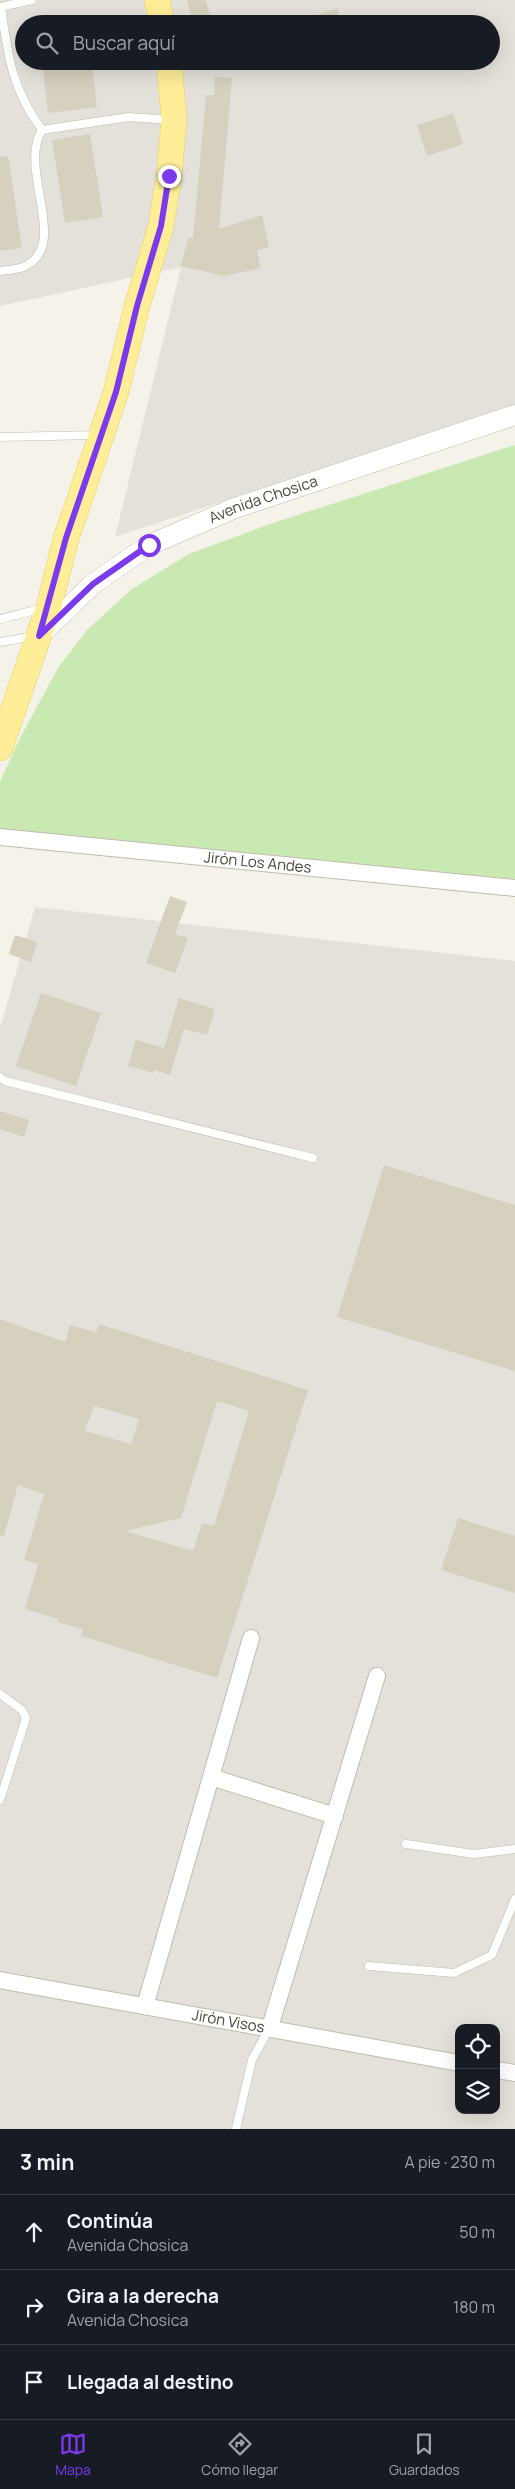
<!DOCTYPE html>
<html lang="es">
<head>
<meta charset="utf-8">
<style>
  body { margin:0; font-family:Manrope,sans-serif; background:#242831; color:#f1f3f6 }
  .controls { position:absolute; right:15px; bottom:15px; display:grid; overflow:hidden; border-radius:10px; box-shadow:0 5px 20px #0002 }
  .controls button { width:45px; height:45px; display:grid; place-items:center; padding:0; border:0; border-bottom:1px solid #363941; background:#171b24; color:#f1f3f6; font:25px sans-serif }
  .stop { position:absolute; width:15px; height:15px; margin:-11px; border:4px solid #7c3aed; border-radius:50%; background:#fff }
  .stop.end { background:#7c3aed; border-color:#fff; box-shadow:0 1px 5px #0008 }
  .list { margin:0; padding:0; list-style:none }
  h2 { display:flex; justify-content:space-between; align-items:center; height:65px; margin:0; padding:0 20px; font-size:21px }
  h2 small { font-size:16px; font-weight:400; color:#9ea1a6 }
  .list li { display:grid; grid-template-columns:32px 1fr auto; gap:15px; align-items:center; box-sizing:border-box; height:75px; padding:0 20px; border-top:1px solid #363941 }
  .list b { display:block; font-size:19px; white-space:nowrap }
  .list p { margin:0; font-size:16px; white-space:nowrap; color:#9ea1a6 }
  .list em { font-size:16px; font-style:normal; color:#9ea1a6 }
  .icon { flex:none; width:28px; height:28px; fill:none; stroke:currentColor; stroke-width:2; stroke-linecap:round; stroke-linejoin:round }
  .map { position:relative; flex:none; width:515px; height:2129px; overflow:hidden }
  .search { position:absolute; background:#171b24; box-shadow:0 5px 20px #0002; left:15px; right:15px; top:15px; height:55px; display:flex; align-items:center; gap:12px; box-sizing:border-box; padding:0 18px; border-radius:28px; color:#9ea1a6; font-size:19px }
  .sheet { height:290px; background:#171b24 }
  nav { display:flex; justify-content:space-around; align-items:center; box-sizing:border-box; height:70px; border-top:1px solid #363941; background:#171b24; font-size:14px; color:#9ea1a6 }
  nav a { display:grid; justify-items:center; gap:2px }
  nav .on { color:#7c3aed }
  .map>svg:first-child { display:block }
</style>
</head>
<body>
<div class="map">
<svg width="515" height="2129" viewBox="0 0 515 2129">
  <rect width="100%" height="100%" fill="#f5f2e9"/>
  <!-- industrial -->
  <g fill="#e4e1da" fill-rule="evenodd">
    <path d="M0 0H515V405L115 537 181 267 0 306ZM24 24H491V61H24Z"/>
    <path d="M35 907 515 961V2129H0V1028ZM459 2028H496V2110H459Z"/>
  </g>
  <!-- green -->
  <polygon fill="#cae9b2" points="515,445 515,879 11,833 0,829 0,782 20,738 58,668 87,630 132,589 189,554 270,524"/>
  <!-- building -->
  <g fill="#d6d0be" fill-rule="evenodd">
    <polygon points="187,0 206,0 212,24 193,24"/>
    <polygon points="338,8 339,24 299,24 299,21"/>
    <polygon points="42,61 92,61 97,107 48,113"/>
    <polygon points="215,77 232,78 219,229 262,215 269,247 257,250 261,268 224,276 181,266 188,239 193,238 206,95 214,95"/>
    <polygon points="453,114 463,144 427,156 417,125"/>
    <polygon points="90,134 103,217 65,223 52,140"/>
    <polygon points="8,156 22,248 0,251 0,157"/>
    <polygon points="170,896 187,902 175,934 188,938 175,973 146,963"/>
    <polygon points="15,935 37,942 31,962 9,954"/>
    <polygon points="41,993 101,1013 76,1086 16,1066"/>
    <polygon points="179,998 215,1009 207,1035 184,1029 170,1075 154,1070 153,1073 128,1066 136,1040 164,1048"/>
    <polygon points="0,1111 29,1120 24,1137 0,1129"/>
    <polygon points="384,1165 515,1205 515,1371 337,1317"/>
    <path d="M0 1319 65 1342 70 1325 96 1332 99 1324 308 1390 217 1678 81 1636 83 1629 57 1622 58 1619 25 1609 38 1564 24 1560 44 1494 18 1485 4 1536H0ZM217 1401 249 1411 214 1526 202 1523 193 1551 125 1531 181 1518ZM94 1406 139 1419 131 1444 85 1431Z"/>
    <polygon points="458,1518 515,1536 515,1593 441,1570"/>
  </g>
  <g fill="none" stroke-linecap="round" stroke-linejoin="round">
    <defs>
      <g id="service">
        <polyline points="0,7 32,0"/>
        <polyline points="42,130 129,117 172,120"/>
        <path d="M0 271C7 270 16 270 23 267 72 247 17 169 42 130 12 89 8 57 1 7"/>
        <polyline points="0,437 98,435"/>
        <polyline points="0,619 44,608"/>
        <polyline points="0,642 35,636"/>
        <polyline points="0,1077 5,1081 313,1158"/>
        <polyline points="0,1694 22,1710 26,1718 0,1800"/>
        <polyline points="406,1844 474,1854 515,1849"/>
        <polyline points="369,1966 454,1973 492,1955 515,1899"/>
        <polyline points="236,2129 252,2060 270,2027"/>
      </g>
      <g id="minor">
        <path id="s1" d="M0 837 515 888"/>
        <polyline points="211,1777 335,1816"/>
        <path id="s2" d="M0 1980 459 2063"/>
        <polyline points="145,2006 251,1638"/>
        <polyline points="270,2027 377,1676"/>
        <polyline points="496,2070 515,2073"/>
      </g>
      <g id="tertiary">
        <path id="s3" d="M40 635 93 584 149 545 235 508 515 415"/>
      </g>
      <g id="primary">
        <polyline points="157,0 162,24"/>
        <polyline points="0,748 49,606 66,539 116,392 137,306 161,226 169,176 174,120 169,61"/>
      </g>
    </defs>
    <!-- service casing -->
    <use href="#service" stroke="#c0bbab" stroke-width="9"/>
    <!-- minor casing -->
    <use href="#minor" stroke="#c0bbab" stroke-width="18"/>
    <!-- tertiary casing -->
    <use href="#tertiary" stroke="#c0bbab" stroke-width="21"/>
    <!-- primary casing -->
    <use href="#primary" stroke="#e5ce66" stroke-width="26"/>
    <!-- service -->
    <use href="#service" stroke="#fff" stroke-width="8"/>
    <!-- minor -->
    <use href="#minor" stroke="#fff" stroke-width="16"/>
    <!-- tertiary -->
    <use href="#tertiary" stroke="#fff" stroke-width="20"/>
    <!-- primary -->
    <use href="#primary" stroke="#ffed98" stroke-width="25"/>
  </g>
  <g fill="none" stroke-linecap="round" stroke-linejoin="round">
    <!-- route -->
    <polyline stroke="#7c3aed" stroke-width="6" points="149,545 93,584 39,636 66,538 116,392 137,306 161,226 169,176"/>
  </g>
  <g text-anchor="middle" stroke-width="4.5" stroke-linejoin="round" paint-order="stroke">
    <!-- street labels -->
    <g font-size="15" fill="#494437" stroke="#fff">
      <text dy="5" stroke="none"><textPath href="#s3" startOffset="265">Avenida Chosica</textPath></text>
      <text dy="5" stroke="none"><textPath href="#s1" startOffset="259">Jirón Los Andes</textPath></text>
      <text dy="5" stroke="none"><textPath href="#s2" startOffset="232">Jirón Visos</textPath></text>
    </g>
  </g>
</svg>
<div class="controls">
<button><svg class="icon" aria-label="locate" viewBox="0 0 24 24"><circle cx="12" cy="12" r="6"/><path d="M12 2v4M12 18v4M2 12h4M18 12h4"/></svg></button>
<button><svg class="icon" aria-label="layers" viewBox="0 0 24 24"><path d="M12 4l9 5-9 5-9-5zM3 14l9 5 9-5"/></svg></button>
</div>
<div class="stop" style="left:149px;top:545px"></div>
<div class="stop end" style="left:169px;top:176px"></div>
<div class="search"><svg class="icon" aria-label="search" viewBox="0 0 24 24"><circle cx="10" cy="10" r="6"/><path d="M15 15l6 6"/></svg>Buscar aquí</div>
</div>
<section class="sheet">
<h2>3 min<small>A pie · 230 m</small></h2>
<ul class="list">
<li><svg class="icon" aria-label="ahead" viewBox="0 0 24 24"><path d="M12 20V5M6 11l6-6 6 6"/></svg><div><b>Continúa</b><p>Avenida Chosica</p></div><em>50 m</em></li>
<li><svg class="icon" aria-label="right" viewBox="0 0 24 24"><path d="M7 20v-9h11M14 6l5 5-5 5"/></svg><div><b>Gira a la derecha</b><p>Avenida Chosica</p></div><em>180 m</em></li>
<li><svg class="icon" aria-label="arrive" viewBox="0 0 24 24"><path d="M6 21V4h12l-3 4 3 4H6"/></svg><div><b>Llegada al destino</b></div></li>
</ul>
</section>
<nav>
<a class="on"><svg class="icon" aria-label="map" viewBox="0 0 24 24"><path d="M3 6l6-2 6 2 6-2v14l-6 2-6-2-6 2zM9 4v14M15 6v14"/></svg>Mapa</a>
<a><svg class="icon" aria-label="directions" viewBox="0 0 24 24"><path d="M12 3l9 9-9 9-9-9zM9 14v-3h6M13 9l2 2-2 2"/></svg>Cómo llegar</a>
<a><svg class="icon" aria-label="saved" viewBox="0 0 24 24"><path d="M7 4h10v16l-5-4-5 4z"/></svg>Guardados</a>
</nav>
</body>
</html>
